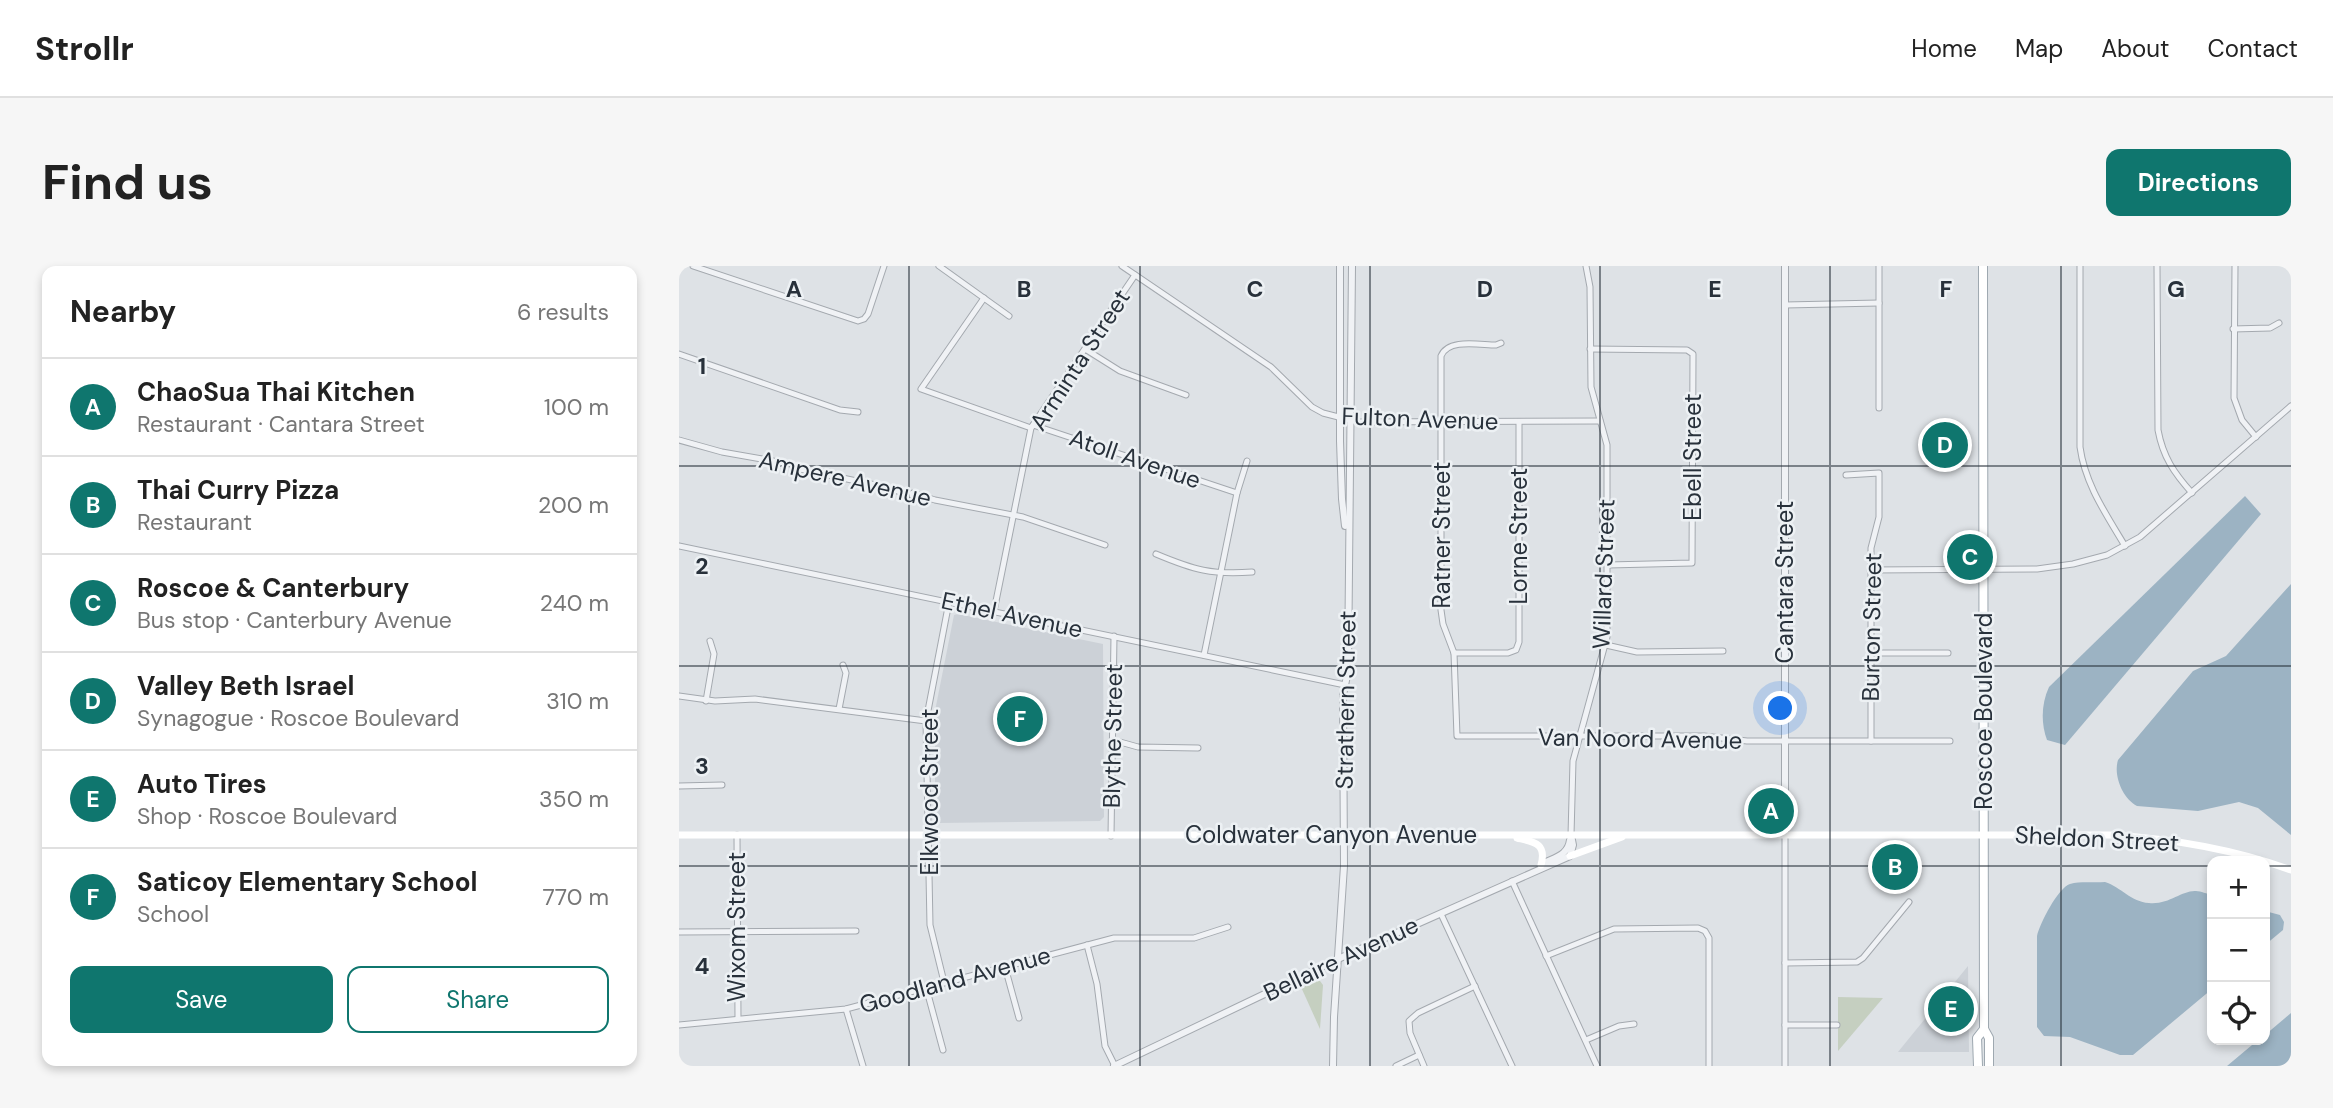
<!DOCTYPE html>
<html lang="en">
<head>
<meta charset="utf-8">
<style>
  body { margin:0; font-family:"DM Sans",sans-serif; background:#f6f6f6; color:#222 }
  .controls { position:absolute; right:21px; bottom:21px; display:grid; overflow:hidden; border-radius:14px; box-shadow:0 4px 10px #0003 }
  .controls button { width:63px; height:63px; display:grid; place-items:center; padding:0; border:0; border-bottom:2px solid #e0e0e0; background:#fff; color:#222; font:35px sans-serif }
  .you { position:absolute; left:1102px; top:443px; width:24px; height:24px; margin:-18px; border:5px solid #fff; border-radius:50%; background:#1a73e8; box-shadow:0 0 0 10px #1a73e833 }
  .badge { display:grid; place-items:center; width:46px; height:46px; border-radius:50%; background:#0f766e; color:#fff; font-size:23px; font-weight:700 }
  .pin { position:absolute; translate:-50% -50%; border:4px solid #fff; box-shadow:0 2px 7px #0006 }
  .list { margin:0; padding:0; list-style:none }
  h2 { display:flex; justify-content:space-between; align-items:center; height:91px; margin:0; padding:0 28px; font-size:30px }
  h2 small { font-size:23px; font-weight:400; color:#767676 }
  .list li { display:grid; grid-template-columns:46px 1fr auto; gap:21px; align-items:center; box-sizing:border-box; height:98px; padding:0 28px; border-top:2px solid #e0e0e0 }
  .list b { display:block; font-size:26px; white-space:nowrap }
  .list p { margin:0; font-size:23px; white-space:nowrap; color:#767676 }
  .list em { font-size:23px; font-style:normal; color:#767676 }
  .actions { display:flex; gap:14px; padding:21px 28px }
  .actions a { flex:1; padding:16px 0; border:2px solid #0f766e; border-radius:14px; text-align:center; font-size:24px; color:#0f766e }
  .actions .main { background:#0f766e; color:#fff }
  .icon { flex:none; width:38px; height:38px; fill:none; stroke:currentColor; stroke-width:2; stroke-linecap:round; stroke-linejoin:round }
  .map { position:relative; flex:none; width:1612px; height:800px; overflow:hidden; border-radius:14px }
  header { display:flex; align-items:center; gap:42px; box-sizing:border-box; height:98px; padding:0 35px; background:#fff; border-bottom:2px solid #e0e0e0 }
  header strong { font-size:33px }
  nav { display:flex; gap:38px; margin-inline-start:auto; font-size:24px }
  .intro { display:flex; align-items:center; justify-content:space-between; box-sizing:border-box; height:168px; padding:0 42px }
  h1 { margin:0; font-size:49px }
  .button { padding:18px 32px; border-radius:14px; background:#0f766e; color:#fff; font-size:24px; font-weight:700 }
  main { display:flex; gap:42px; padding:0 42px }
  aside { flex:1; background:#fff; border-radius:14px; box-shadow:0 4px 10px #0003 }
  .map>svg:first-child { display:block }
</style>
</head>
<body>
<header>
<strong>Strollr</strong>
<nav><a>Home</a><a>Map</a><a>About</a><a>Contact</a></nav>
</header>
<div class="intro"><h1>Find us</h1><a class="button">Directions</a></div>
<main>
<aside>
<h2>Nearby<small>6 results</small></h2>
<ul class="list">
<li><span class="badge">A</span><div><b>ChaoSua Thai Kitchen</b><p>Restaurant · Cantara Street</p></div><em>100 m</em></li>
<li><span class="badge">B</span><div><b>Thai Curry Pizza</b><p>Restaurant</p></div><em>200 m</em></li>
<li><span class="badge">C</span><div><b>Roscoe &amp; Canterbury</b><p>Bus stop · Canterbury Avenue</p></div><em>240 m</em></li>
<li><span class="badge">D</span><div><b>Valley Beth Israel</b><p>Synagogue · Roscoe Boulevard</p></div><em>310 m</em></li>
<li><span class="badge">E</span><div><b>Auto Tires</b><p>Shop · Roscoe Boulevard</p></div><em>350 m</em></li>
<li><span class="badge">F</span><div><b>Saticoy Elementary School</b><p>School</p></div><em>770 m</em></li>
</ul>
<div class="actions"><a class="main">Save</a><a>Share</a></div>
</aside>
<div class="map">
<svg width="1612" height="800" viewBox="0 0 1612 800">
  <rect width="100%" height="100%" fill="#dee2e6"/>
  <!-- built -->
  <g fill="#ccd1d7">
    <polygon points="279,348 424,378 425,551 421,555 260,557 256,553 256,445 275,349"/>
    <polygon points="1289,700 1290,786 1219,786"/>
  </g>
  <!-- green -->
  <g fill="#c5cfc0">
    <polygon points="636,714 641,715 644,719 641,763 622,721"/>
    <polygon points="1159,731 1204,732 1159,785"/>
  </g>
  <!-- water -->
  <g fill="#9cb3c3">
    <path d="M1566 230 1582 248 1386 479 1368 474C1362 458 1362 438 1370 421Z"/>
    <path d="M1612 318V569L1579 542 1560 536 1519 545 1458 540C1444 533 1434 510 1439 494L1514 405 1547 390Z"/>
    <path d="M1426 616C1442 621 1452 636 1470 637 1490 639 1503 624 1517 625 1522 625 1528 628 1533 629V723L1454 789H1441L1391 771 1365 770 1358 761V670C1361 657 1379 622 1391 618 1401 615 1415 617 1426 616Z"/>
    <polygon points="1586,645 1601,649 1605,656 1604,664 1586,679"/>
    <polygon points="1612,747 1612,800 1548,800 1579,774 1586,774 1586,769"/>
  </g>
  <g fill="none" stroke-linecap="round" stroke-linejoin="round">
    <defs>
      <g id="minor">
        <polyline points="14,0 179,55 185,53 189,48 205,0"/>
        <polyline points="260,0 330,50"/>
        <polyline points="443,0 592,101 633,141 644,147 679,156 921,155"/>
        <path d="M1401 0V181C1406 218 1427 248 1446 280"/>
        <path d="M1478 0 1479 164C1484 191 1495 207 1513 227"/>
        <polyline points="1556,0 1555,132 1563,154 1577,171"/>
        <polyline points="305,32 242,123 352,162"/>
        <polyline points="1106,39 1200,37"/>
        <polyline points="1554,63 1591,62 1600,57"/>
        <path d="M822 77 817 79C801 79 769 72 762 90V344L764 358 775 387 778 470H1025L1068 475H1271"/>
        <polyline points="406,83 441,105 507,129"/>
        <polyline points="911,83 1008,84 1014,88 1013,297 929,299"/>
        <polyline points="0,88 161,144 179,146"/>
        <polyline points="1200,142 1200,0"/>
        <polyline points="354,159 558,227"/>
        <polyline points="0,174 43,186 111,198 116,202 206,221 230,229 234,227 256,234 344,251 426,279"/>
        <polyline points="1167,209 1200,207 1200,251 1192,282 1192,475"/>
        <polyline points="0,280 666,419"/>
        <path d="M477 288C515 304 533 309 573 306"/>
        <polyline points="1191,304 1358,303 1394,298 1428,289 1461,271 1612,140"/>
        <polyline points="315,345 352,162 456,9"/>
        <polyline points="927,379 958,386 1044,385"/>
        <polyline points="775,387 829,387 837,384 840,376 840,156"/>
        <polyline points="1192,387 1269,387"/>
        <polyline points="525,389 558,227 568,195"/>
        <polyline points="0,430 36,435 76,433 247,455"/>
        <polyline points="27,435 35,388 31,375"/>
        <polyline points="160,443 167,407 164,399"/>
        <polyline points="434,474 459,481 519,482"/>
        <polyline points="0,520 43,519"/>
        <polyline points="58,569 59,753"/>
        <polyline points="892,569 894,495 928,371 928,179 912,121 911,21 907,0"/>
        <polyline points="432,570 435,370"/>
        <polyline points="833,615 918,800"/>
        <polyline points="762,648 833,800"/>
        <polyline points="0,666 177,665"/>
        <polyline points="408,679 418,718 426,780 436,800"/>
        <polyline points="867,690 935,663 1019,662 1026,665 1030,672 1030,800"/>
        <polyline points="1106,697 1178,696 1184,692 1230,636"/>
        <polyline points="326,701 340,752"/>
        <polyline points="265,716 251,659 247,455 270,336"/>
        <polyline points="247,721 264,784"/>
        <polyline points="167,743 184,800"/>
        <polyline points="0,759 167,743 435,672 515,672 549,661"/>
        <polyline points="1106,759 1158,759"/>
        <polyline points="907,774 940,760 955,758"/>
        <polyline points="717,800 740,789"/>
        <polyline points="745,800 731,767 730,755 739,747 796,720"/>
        <polyline points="1106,800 1106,569"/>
      </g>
      <g id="tertiary">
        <polyline points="661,0 661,175 663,233 666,260"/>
        <polyline points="1106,0 1106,569"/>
        <path d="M865 597C877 591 889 589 891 574"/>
        <polyline points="435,800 659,693 891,590 894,579 892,569"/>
        <polyline points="654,800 655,751 665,600 664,429 669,405 673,0"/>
      </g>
      <g id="primary">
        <polyline points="1304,0 1305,763 1310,772 1310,800"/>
        <polyline points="1299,800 1298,772 1305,763"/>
      </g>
    </defs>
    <!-- minor casing -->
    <use href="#minor" stroke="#a4a9af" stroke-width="7"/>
    <!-- tertiary casing -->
    <use href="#tertiary" stroke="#a4a9af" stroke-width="8"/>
    <!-- primary casing -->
    <use href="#primary" stroke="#9ea8b0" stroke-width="10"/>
    <!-- minor -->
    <use href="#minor" stroke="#f0f2f5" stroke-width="5"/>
    <!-- tertiary -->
    <use href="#tertiary" stroke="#f0f2f5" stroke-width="6"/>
    <!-- secondary -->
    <g stroke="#fff" stroke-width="7">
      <path d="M0 569H1434C1495 573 1554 583 1612 604"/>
      <path d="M838 572C855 576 868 577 862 599"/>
      <polyline points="891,590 943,571"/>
    </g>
    <!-- primary -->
    <use href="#primary" stroke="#fff" stroke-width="8"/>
  </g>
  <!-- grid -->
  <path fill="none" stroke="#28313b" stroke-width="2" stroke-opacity="0.55" d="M230 0V800M461 0V800M691 0V800M921 0V800M1151 0V800M1382 0V800M0 200H1612M0 400H1612M0 600H1533M1586 600H1612"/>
  <g text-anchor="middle" stroke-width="5" stroke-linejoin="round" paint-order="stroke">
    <!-- street labels -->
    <g font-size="24" fill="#28313b" stroke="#edf1f4">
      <text transform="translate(401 94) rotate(-57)" y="8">Arminta Street</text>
      <text transform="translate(741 153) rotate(2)" y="8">Fulton Avenue</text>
      <text transform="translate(1014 191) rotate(-90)" y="8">Ebell Street</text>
      <text transform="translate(456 193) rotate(19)" y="8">Atoll Avenue</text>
      <text transform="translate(166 213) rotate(13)" y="8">Ampere Avenue</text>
      <text transform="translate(763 269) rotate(-90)" y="8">Ratner Street</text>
      <text transform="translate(840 270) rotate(-90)" y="8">Lorne Street</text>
      <text transform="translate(925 308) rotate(-88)" y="8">Willard Street</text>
      <text transform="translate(1106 316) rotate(-90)" y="8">Cantara Street</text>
      <text transform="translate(333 349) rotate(12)" y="8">Ethel Avenue</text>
      <text transform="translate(1193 361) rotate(-89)" y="8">Burton Street</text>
      <text transform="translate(667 434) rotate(-89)" y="8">Strathern Street</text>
      <text transform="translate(1305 445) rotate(-90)" y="8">Roscoe Boulevard</text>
      <text transform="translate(434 470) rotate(-89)" y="8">Blythe Street</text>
      <text transform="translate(961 473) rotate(1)" y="8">Van Noord Avenue</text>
      <text transform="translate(251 526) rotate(-90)" y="8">Elkwood Street</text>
      <text x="652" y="577">Coldwater Canyon Avenue</text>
      <text transform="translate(1418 573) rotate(3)" y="8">Sheldon Street</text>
      <text transform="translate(58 661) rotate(-90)" y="8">Wixom Street</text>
      <text transform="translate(662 693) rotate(-25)" y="8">Bellaire Avenue</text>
      <text transform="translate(276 714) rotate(-15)" y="8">Goodland Avenue</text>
    </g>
  </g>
  <g font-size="23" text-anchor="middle" font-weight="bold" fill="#28313b" stroke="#edf1f4" stroke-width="5" stroke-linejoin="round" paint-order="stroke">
    <text x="115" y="31">A</text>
    <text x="345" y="31">B</text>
    <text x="576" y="31">C</text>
    <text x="806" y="31">D</text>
    <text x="1036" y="31">E</text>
    <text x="1267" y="31">F</text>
    <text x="1497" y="31">G</text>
    <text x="23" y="108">1</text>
    <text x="23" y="308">2</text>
    <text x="23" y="508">3</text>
    <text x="23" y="708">4</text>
  </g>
</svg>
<div class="controls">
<button>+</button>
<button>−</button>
<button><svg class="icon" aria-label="locate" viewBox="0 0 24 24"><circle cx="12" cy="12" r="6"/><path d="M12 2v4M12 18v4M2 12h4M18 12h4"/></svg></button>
</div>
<div class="you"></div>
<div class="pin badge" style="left:1092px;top:545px">A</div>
<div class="pin badge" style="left:1216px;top:601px">B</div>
<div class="pin badge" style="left:1291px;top:291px">C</div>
<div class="pin badge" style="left:1266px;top:179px">D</div>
<div class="pin badge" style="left:1272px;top:743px">E</div>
<div class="pin badge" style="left:341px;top:453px">F</div>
</div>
</main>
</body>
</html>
